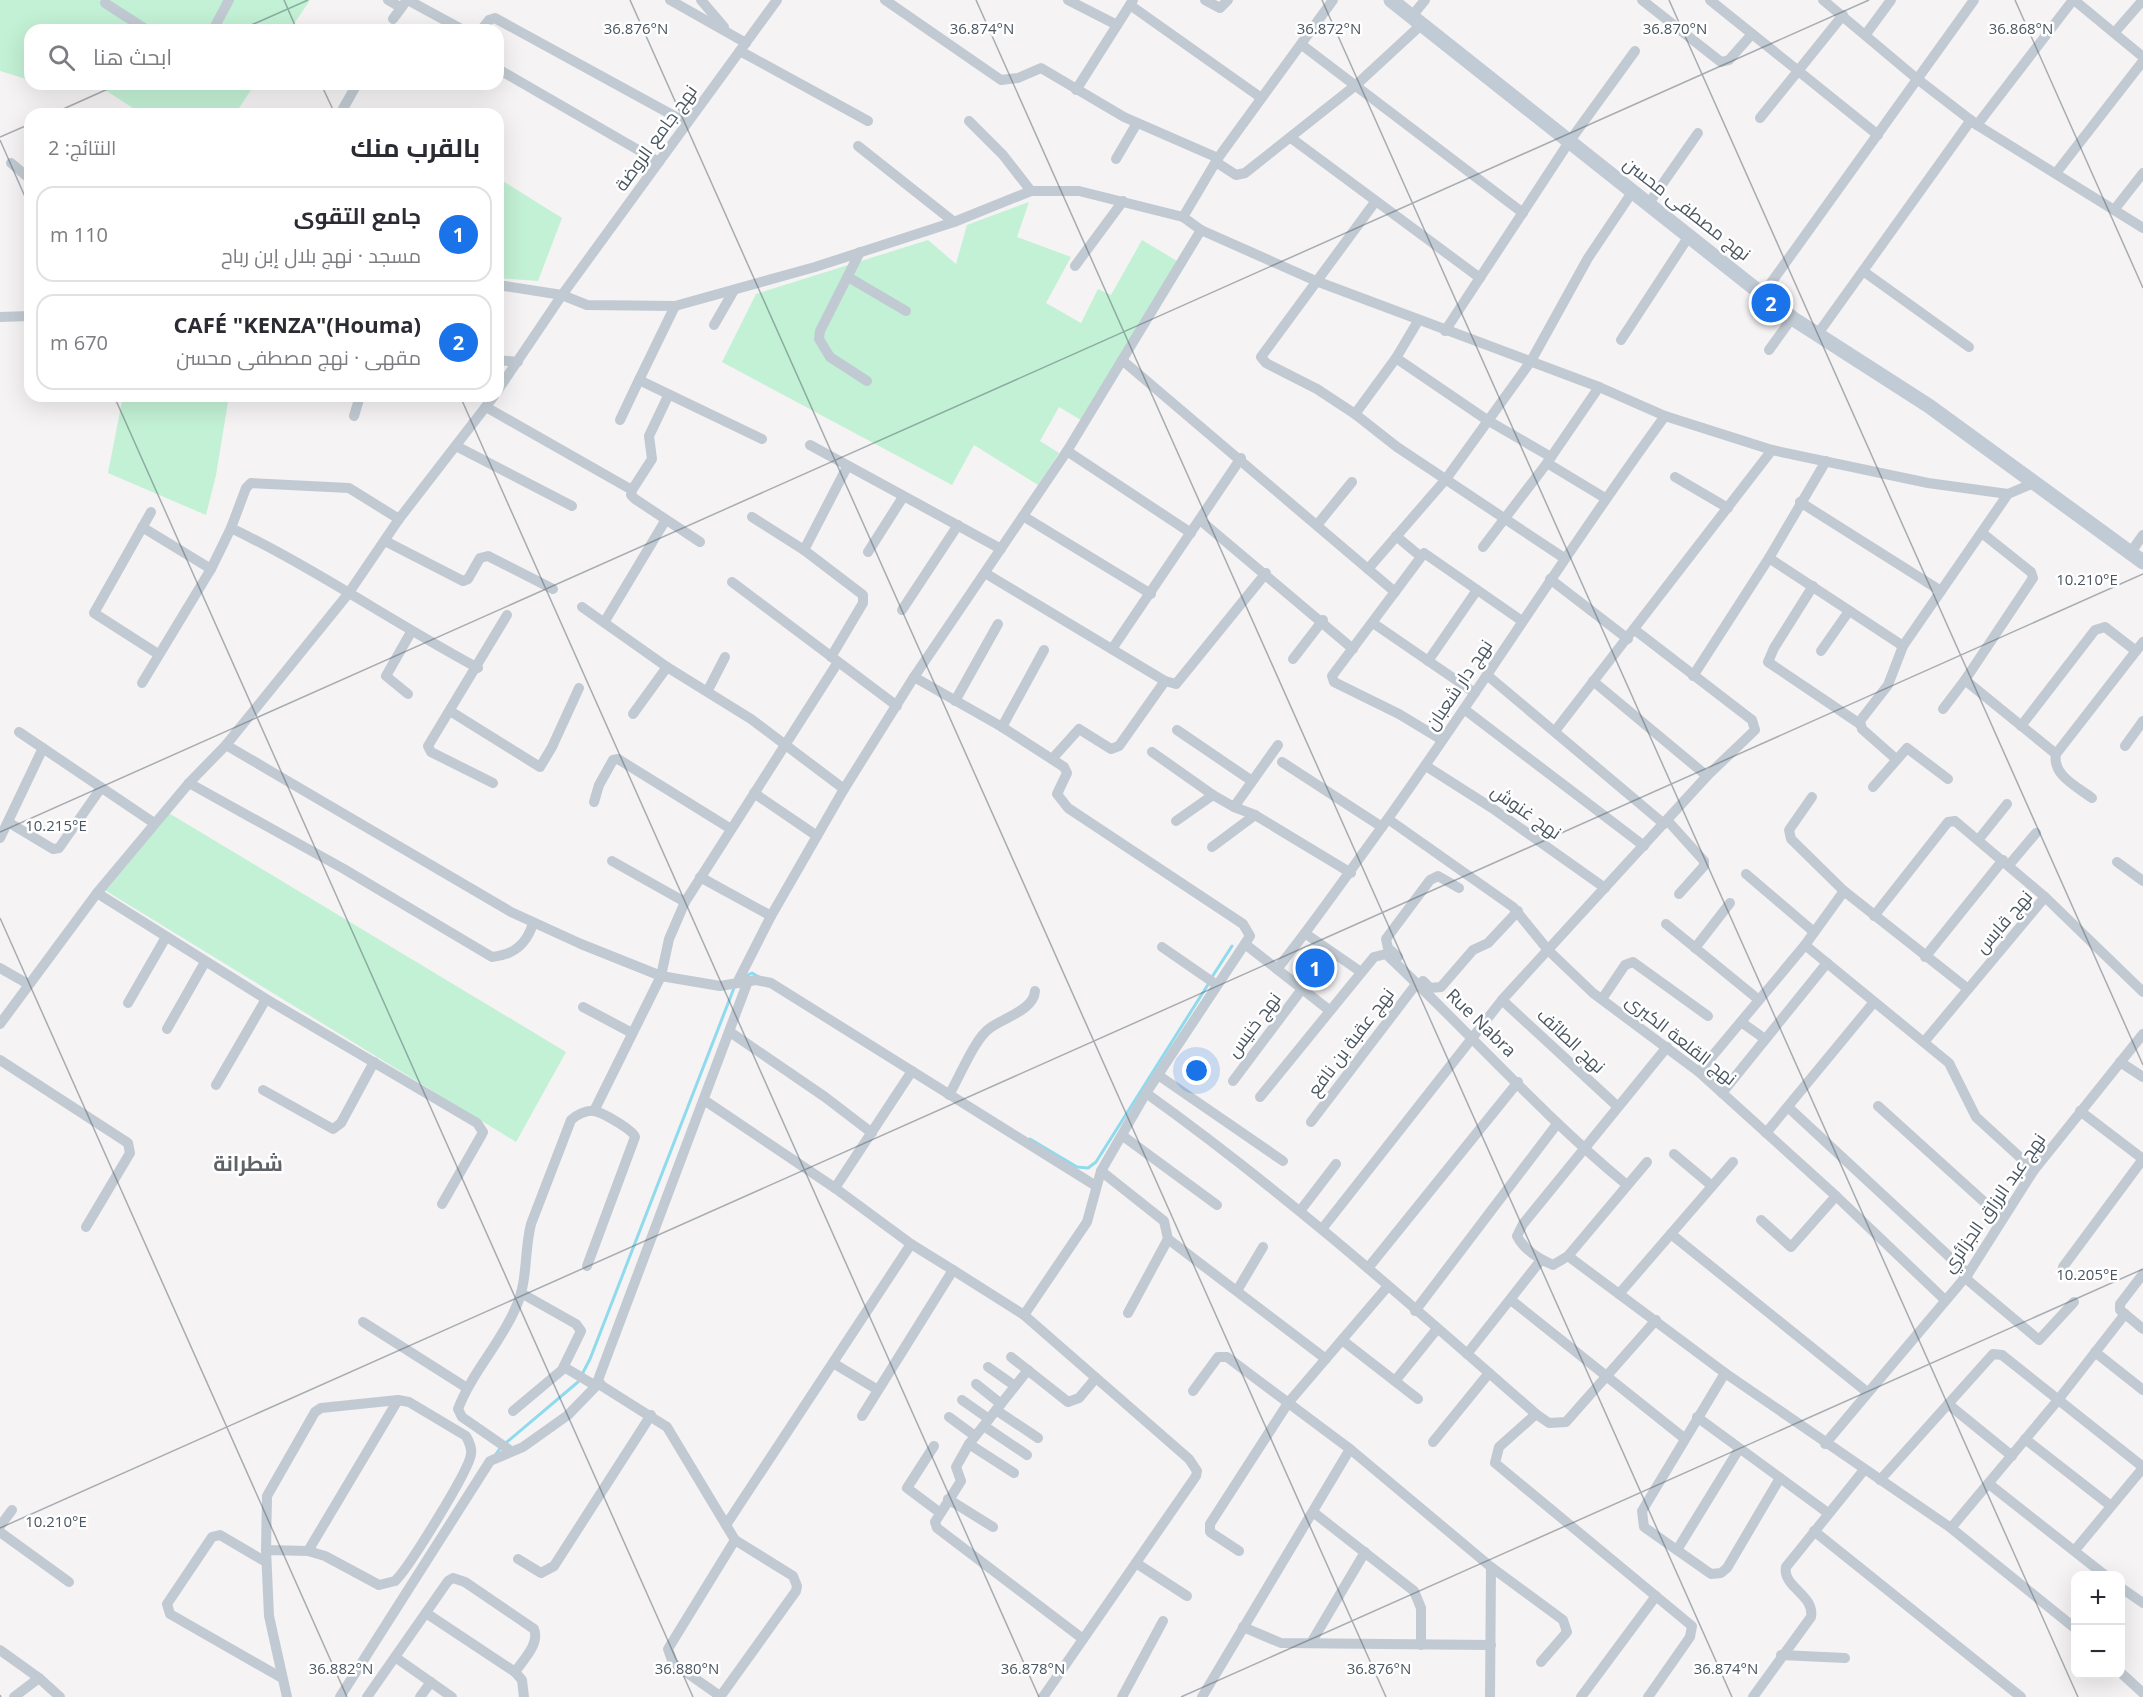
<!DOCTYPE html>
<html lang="ar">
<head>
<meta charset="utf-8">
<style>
  body { margin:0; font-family:"Open Sans",Cairo,sans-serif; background:#f7f7f7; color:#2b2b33; direction:rtl }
  .controls { position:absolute; right:18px; bottom:18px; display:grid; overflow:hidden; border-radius:12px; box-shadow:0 6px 24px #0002 }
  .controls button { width:54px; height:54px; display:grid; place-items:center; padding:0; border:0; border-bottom:2px solid #e1e1e2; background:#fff; color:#2b2b33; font:30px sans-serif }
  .you { position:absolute; left:1197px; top:1071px; width:21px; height:21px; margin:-15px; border:4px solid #fff; border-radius:50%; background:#1a73e8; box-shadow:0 0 0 9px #1a73e833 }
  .badge { display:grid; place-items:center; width:39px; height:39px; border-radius:50%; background:#1a73e8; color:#fff; font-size:20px; font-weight:700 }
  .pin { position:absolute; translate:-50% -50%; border:3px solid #fff; box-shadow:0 2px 6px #0006 }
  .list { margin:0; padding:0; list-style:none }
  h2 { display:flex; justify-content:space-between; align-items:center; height:78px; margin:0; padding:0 24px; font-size:26px }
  h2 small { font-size:20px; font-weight:400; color:#7c7c81 }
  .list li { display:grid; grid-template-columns:39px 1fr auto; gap:18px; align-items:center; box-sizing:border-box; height:96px; margin:0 12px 12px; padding:0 12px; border:2px solid #e1e1e2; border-radius:18px }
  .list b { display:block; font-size:22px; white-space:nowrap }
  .list p { margin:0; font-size:20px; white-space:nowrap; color:#7c7c81 }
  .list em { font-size:20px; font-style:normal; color:#7c7c81 }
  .icon { flex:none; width:33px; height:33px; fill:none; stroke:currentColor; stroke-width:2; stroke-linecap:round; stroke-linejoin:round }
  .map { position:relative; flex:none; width:2143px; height:1697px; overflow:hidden; direction:ltr }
  .search { position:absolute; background:#fff; box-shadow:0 6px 24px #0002; left:24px; top:24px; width:480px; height:66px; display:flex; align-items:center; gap:15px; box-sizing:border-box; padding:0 21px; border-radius:18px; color:#7c7c81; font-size:22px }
  .panel { position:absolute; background:#fff; box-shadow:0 6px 24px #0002; left:24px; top:108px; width:480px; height:294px; border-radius:18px; direction:rtl }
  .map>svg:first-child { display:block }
</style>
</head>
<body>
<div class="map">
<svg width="2143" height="1697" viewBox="0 0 2143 1697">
  <rect width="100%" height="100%" fill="#f5f3f3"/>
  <!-- green -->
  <g fill="#c3f1d5">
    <polygon points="0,0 310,0 290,30 30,30 30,73 26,79 0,71"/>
    <polygon points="96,84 255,84 235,114 142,114"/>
    <polygon points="498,178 562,218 538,281 498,278"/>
    <polygon points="1029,202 1017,237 1071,257 1046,303 1081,323 1098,289 1111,295 1142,240 1177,261 1081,420 1059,407 1040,441 1059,453 1038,485 974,445 952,485 722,362 756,294 928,240 956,264 967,225"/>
    <polygon points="123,396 229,396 216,475 206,515 108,473"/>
    <polygon points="167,812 566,1052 516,1142 103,889"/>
  </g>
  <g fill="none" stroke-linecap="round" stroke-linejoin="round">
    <!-- stream -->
    <g stroke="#90daee" stroke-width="3">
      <polyline points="744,977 752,973 759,977"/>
      <polyline points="1212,977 1232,946"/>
      <polyline points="1030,1139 1077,1167 1088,1168 1096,1162 1209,983"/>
      <polyline points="496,1454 501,1447 578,1382 590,1359 734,988"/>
    </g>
    <!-- minor -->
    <g stroke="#c1cad2" stroke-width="10">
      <polyline points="388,0 400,7"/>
      <polyline points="408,0 463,30"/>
      <polyline points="670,0 746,43"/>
      <polyline points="701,0 724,27"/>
      <polyline points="885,0 1001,80 1018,78 1041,68 1124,117 1218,158"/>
      <polyline points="1068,0 1117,25"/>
      <polyline points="1205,0 1220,8 1228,0"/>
      <polyline points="1642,0 1721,62 1729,60 1752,34"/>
      <polyline points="1710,0 1878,135"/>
      <polyline points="1823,0 1916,78 1977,125 2143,228"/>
      <polyline points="2074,0 2143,57"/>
      <polyline points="105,3 147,30"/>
      <polyline points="1130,5 1260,97"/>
      <polyline points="1412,16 1425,0"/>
      <polyline points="393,19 407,0"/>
      <polyline points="213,30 229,0"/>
      <polyline points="481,30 489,20 495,18 687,123"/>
      <polyline points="2115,32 2143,0"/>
      <polyline points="1866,34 1891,0"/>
      <polyline points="1302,45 1523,213"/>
      <polyline points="740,51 868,121"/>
      <polyline points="498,69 659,162"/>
      <polyline points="1076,90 1133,0"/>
      <polyline points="340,114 357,84"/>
      <polyline points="1760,118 1843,15"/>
      <polyline points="969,121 1003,155 1031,191"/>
      <polyline points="1977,125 2073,0"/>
      <polyline points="1291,138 1480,278"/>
      <polyline points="858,146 954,222"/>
      <polyline points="1116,159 1137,123"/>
      <polyline points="1216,162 1236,175 1245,173 1356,85 1422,24"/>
      <polyline points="11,163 30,179"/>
      <polyline points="2056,173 2143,61"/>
      <polyline points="1649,203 1698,133"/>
      <polyline points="2114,210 2143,173"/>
      <polyline points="1183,217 1218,158 1333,0"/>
      <polyline points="860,252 820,331 819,339 830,357 867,381"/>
      <polyline points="1075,266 1123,201"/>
      <polyline points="1863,271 1969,347"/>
      <polyline points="848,277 906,311"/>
      <polyline points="498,285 562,295 587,305 675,306 815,267 954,222 1031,191 1079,191 1183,217 1201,230 1316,281 1599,387 1665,416 1772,450 1928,483 2008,494 2036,482"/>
      <polyline points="1763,294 1974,0"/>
      <polyline points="675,306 639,380 762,439"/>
      <polyline points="0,317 30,316"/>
      <polyline points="1418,321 1396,358 1355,414 1397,447 1564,558"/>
      <polyline points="714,325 733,292"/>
      <polyline points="1445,331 1569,142 1635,51"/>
      <polyline points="1817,335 1971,120"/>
      <polyline points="1621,340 1689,236"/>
      <polyline points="1769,350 1792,318"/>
      <polyline points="1396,358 1487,420 1551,457"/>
      <polyline points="498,360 518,362"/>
      <polyline points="1122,360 1395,592"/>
      <polyline points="498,390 562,295 777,0"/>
      <polyline points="486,407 632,490 631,495 635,499 700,542"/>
      <polyline points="1355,414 1317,389 1266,363 1261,357 1375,202"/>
      <polyline points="354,416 360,396"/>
      <polyline points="620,420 639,380"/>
      <polyline points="810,445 1001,549"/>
      <polyline points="456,446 572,506"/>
      <polyline points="1067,451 1191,533"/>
      <polyline points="1547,463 1605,498"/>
      <polyline points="1675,477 1728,508"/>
      <polyline points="632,490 652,459 649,436 668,396"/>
      <polyline points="1800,502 1941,591"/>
      <polyline points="151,512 94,613 158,654"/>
      <polyline points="1023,516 1151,594"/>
      <polyline points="752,517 804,550 863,595 863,603 831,657"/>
      <path d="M399 519 349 488 251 483 246 488 231 528C316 569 394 623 478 668"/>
      <polyline points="1200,520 1353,649"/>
      <polyline points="1317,525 1352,482"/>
      <polyline points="142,527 211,569"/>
      <polyline points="1982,533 2031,572 2033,578 1965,680 2056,754"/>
      <polyline points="1396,536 1420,556"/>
      <polyline points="385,541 463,581 468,579 480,558 488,556 553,589"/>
      <polyline points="1483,547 1547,463 1599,387"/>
      <polyline points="804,550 847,467"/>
      <polyline points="868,552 903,497"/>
      <polyline points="2131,552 2143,535"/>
      <polyline points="1769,558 1903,646"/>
      <polyline points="1368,569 1446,479 1531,361 1588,258 1633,191"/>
      <polyline points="985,573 1165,681 1176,684 1266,573"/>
      <polyline points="1550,579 1628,639"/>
      <polyline points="732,582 897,706"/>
      <polyline points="1813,586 1774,648 1768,662 1860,724"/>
      <polyline points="582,607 667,667 751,719 844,789"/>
      <polyline points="902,610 958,525"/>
      <polyline points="605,621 665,521"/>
      <polyline points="1373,623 1475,693"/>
      <polyline points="1112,649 1241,458"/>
      <polyline points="1821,651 1849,611"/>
      <polyline points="1293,659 1323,620"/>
      <polyline points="1428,661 1477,590"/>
      <polyline points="1487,675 1664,824"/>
      <polyline points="1693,676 1769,558 1826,461"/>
      <polyline points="914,677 1002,727 1064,767 1067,773 1057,794 1068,808 1243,924 1250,936 1146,1093 1101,1171 1087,1222 1024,1315 1189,1459 1197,1471 1196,1476 1043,1697"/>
      <polyline points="1593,681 1707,776"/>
      <polyline points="142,683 211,569 231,528"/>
      <polyline points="708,690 725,657"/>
      <polyline points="408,694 386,676 411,632"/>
      <polyline points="955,701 998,624"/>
      <polyline points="1464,709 1644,846"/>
      <polyline points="1943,709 1965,680"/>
      <polyline points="450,711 540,767 552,747 579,688"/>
      <polyline points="633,714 667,667"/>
      <polyline points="2021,726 2095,630 2105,627 2136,651"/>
      <polyline points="1002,727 1044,650"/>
      <polyline points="1177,730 1252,781"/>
      <polyline points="1555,731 1772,450"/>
      <polyline points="19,732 154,823"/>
      <polyline points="1442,740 1399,714 1334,682 1332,676 1424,553 1522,621"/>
      <polyline points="226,745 511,912 581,944 661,976 720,986 756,980 771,983 1096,1186"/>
      <polyline points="2125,746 2143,721"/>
      <polyline points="1152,752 1213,795 1234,807 1255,815 1351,873"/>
      <polyline points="1052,759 1079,729 1111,749 1119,746 1165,681"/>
      <polyline points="1896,759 1862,729 1860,721 1888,685 1903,646 2008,494"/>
      <polyline points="1282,762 1382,827"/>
      <polyline points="1426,766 1492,808 1605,888"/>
      <path d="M189 783 344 869 492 957C514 955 527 944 533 923"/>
      <polyline points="493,783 431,752 428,746 507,615"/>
      <polyline points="1873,787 1907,748 1948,779"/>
      <polyline points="754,793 817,836"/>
      <polyline points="1812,797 1789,830 1791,839 1844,891 1968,989"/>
      <path d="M2092 798C2076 786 2052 775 2056 754L2143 642"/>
      <polyline points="594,802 599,785 613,760 618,759 731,829"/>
      <polyline points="1234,807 1278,745"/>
      <polyline points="1388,819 1513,907 1548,950 1593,993 1699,1072 1836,1196 1945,1300"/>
      <polyline points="1667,820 1704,861 1704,866 1679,894"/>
      <polyline points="1176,821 1213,795"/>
      <polyline points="8,822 53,849 59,848 101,788"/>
      <polyline points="0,838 43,748"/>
      <polyline points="1979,839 2007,804"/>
      <polyline points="1212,847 1255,815"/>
      <polyline points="612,861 685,902"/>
      <polyline points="2117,862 2143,881"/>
      <polyline points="2009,865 2036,833"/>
      <polyline points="1746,874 1814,932"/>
      <polyline points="700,877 771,916"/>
      <polyline points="97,893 266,999 477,1123 483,1132 481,1136 442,1204"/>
      <polyline points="1874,916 1948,822 1955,821 2045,897 2143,992"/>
      <polyline points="1666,924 1759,1000"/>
      <polyline points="1306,934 1361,972"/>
      <polyline points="1245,944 1329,1010"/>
      <polyline points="1805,945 1949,1063 1976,1117 2034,1170"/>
      <polyline points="1162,947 1217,985"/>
      <polyline points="1695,948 1730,903"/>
      <polyline points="1398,957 1388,948 1386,939 1430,880 1438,876 1459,888"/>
      <polyline points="1925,957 2003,860"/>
      <polyline points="0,968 28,984"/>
      <path d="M1277 969C1311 927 1342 882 1374 838 1474 700 1564 554 1665 416"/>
      <polyline points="1423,981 1430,988 1441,987 1473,950 1488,943 1518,911"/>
      <polyline points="737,983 771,916 844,789 914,677 1067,451 1201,230"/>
      <polyline points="1602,999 1625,965 1633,962 1708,1016"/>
      <polyline points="1502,1000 1617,1106"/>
      <polyline points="128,1003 166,937"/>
      <polyline points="583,1007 632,1033"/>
      <polyline points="1741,1022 1765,1039"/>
      <polyline points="0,1024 97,893 189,783 226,745 348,594 399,519 494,396"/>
      <polyline points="167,1029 205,962"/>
      <polyline points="730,1032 825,1097 872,1133"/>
      <polyline points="1924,1042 2045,897"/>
      <polyline points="0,1060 128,1143 130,1153 86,1227"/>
      <polyline points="2120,1062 2143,1077"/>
      <polyline points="912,1071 835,1188 911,1244 953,1270"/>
      <polyline points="1699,1072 1805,945 1844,891"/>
      <polyline points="1158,1075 1283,1161"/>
      <polyline points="1233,1081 1302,989"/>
      <polyline points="216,1085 266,999"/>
      <polyline points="263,1090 333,1129 341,1123 374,1062"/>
      <path d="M1146 1093C1283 1191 1409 1303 1536 1414L1549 1423 1566 1422 1656 1320"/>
      <polyline points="1722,1093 1827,963"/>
      <path d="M949 1095C959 1078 975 1038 990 1028 1003 1018 1034 1010 1035 991"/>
      <path d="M1260 1097 1374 957 1386 954C1467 1030 1541 1114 1627 1185"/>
      <polyline points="704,1100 835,1188"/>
      <polyline points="1878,1106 2002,1218"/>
      <polyline points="1788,1107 1968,1274"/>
      <polyline points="594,1111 661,976 669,939 685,902 838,662"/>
      <polyline points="2080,1111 2143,1159"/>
      <polyline points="1311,1122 1417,983"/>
      <polyline points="1766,1133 1874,1002"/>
      <polyline points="1123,1136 1217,1205"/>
      <polyline points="1674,1154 1712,1186"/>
      <path d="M1647 1162 1568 1256 1553 1265C1539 1259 1524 1250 1517 1236L1523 1224 1667 1047"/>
      <polyline points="1101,1171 1164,1221 1168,1239 1326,1359"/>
      <polyline points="1300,1211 1336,1164"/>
      <polyline points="1761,1220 1791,1247 1836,1196"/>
      <polyline points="1322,1229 1502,1000 1707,776 1755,730 1752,720 1635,630"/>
      <polyline points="1671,1234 1867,1392"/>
      <polyline points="1568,1256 1725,1373 1951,1528 2076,1629"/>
      <polyline points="2063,1267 2143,1159"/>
      <polyline points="1368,1268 1518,1082"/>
      <polyline points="1964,1277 2039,1340 2074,1302"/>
      <polyline points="1238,1289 1263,1247"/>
      <polyline points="1619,1294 1733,1162"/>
      <polyline points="1511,1300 1684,1438"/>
      <polyline points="1415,1311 1557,1124"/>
      <polyline points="1128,1313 1168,1239"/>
      <polyline points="2125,1314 2143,1329"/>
      <polyline points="363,1322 467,1388"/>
      <polyline points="1342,1340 1418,1399"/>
      <polyline points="2095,1352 2143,1390"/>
      <polyline points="1467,1354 1541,1260"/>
      <polyline points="1011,1357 1068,1402 1079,1398 1095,1379"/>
      <polyline points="833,1363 878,1390"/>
      <polyline points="564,1367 596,1386"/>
      <polyline points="988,1367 1015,1386"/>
      <polyline points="1028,1370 969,1444 956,1467 961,1481 935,1522 937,1528 1083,1639"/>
      <polyline points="1725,1373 1642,1511 1644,1527 1711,1574 1721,1573 1727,1568 1780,1478"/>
      <polyline points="1395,1381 1437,1329"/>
      <polyline points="976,1384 1001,1404"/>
      <polyline points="1193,1391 1218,1357 1227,1357 1350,1449 1491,1567 1563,1620 1567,1632 1541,1662"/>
      <polyline points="962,1400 989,1419"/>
      <polyline points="1948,1404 2012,1456"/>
      <polyline points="996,1410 1038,1438"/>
      <polyline points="513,1411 562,1370 581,1331 576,1324 521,1293"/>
      <polyline points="1536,1414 1499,1447 1495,1463 1692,1626 1690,1637 1648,1697"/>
      <polyline points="862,1416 953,1270 1024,1315"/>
      <polyline points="949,1417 975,1436"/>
      <polyline points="1697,1417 1828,1513"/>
      <polyline points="984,1426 1027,1455"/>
      <polyline points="2025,1439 2111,1506"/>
      <polyline points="1433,1442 1489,1373"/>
      <polyline points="969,1444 1014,1473"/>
      <polyline points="1825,1444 1968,1274 2034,1170 2143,1034"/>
      <polyline points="934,1446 907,1488 939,1512"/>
      <path d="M511 1451 462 1417 458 1409C472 1372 501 1343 516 1307 528 1282 524 1251 531 1224L571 1120C576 1115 586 1110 594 1111 602 1112 633 1130 635 1137L587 1266"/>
      <polyline points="1880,1480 1993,1354 2002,1355 2143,1467"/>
      <polyline points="1989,1484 2106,1576"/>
      <polyline points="948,1499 993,1527"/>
      <polyline points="1313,1512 1414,1591 1421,1608 1421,1645"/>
      <polyline points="726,1525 911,1244"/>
      <polyline points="0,1526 12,1510"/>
      <polyline points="1951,1528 2058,1400 2125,1314 2120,1310 2120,1304 2143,1274"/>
      <polyline points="1814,1531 2021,1697"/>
      <polyline points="0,1532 69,1582"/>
      <path d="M266 1550 267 1496 315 1412 321 1408 398 1400 409 1402 466 1436C469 1442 472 1447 471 1454 470 1469 408 1569 395 1581L379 1585 325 1556 308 1551 266 1550 269 1616 287 1697"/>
      <polyline points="1677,1550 1739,1449"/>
      <polyline points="2075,1550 2143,1468"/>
      <polyline points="308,1551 398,1400"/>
      <polyline points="1239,1551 1210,1532 1210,1524 1288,1403 1388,1286"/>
      <polyline points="518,1559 541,1573 554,1566 651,1415"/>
      <polyline points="266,1562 220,1535 212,1537 167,1604 170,1614 282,1678"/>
      <polyline points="1136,1563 1187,1596"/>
      <polyline points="2120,1587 2143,1603"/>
      <polyline points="426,1613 515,1672 522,1680 524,1697"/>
      <polyline points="1243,1627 1281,1643 1491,1645"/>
      <polyline points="1311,1643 1365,1552"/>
      <polyline points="0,1650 39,1678 60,1697"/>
      <polyline points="1781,1655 1845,1658"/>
      <polyline points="395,1657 452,1697"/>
      <polyline points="2120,1672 2143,1693"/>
      <polyline points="720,1696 673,1663 668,1649 735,1540"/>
      <polyline points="14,1697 39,1678"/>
      <polyline points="340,1697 490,1461 523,1447 568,1415 599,1383"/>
      <path d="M367 1697 448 1581 453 1578 465 1582 534 1629C540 1644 523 1660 515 1672"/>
      <polyline points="420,1697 431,1682"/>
      <polyline points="720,1697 796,1591 797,1586 793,1576 735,1540 667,1427 602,1386 598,1380 748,981"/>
      <polyline points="1122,1697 1163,1621"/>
      <polyline points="1202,1697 1350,1449"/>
      <polyline points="1490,1697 1491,1567"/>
      <polyline points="1581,1697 1656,1596"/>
      <path d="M1753 1697 1811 1617C1815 1595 1782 1587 1786 1567L1864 1470"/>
    </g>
    <!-- secondary -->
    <polyline stroke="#c1cbd6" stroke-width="15" points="1391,0 1792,318 1929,406 2143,562"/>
  </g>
  <!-- ticks -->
  <path fill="none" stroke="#4a5661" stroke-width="1.5" stroke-opacity="0.45" d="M284 0 297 30M630 0 1386 1697M976 0 1732 1697M1322 0 2078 1697M1669 0 2143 1065M2015 0 2143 288M240 30 308 0M321 84 335 114M52 114 119 84M0 137 30 124M0 140 30 208M114 396 693 1697M460 396 1039 1697M0 832 1869 0M0 918 347 1697M0 1528 2143 574M0 1695 1 1697M1181 1697 2143 1269"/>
  <g text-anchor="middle" stroke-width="5" stroke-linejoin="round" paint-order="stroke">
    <!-- street labels -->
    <g font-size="18" fill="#4a5661" stroke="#fff">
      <text transform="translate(656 138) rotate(-54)" y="6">نهج جامع الروضة</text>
      <text transform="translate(1687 209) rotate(38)" y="6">نهج مصطفى محسن</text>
      <text transform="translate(1459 685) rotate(-56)" y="6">نهج دار شعبان</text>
      <text transform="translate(1526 812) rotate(35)" y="6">نهج غنوش</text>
      <text transform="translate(2004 922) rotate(-49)" y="6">نهج قابس</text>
      <text transform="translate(1481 1023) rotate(44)" y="6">Rue Nabra</text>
      <text transform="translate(1254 1025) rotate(-53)" y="6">نهج خنيس</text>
      <text transform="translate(1681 1040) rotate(38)" y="6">نهج القلعة الكبرى</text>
      <text transform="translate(1571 1041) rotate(43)" y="6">نهج الطائف</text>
      <text transform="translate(1351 1042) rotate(-53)" y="6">نهج عقبة بن نافع</text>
      <text transform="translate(1994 1203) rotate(-55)" y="6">نهج عبد الرزاق الجزائري</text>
    </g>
    <!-- quarter labels -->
    <g font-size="21" font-weight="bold" fill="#5f6368" stroke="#fff">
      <text x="248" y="1171">شطرانة</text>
    </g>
  </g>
  <g font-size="15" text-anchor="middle" fill="#4a5661" stroke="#fff" stroke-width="5" stroke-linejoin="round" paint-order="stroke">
    <text x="2021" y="34">36.868°N</text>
    <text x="636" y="34">36.876°N</text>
    <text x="982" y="34">36.874°N</text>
    <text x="1329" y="34">36.872°N</text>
    <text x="1675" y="34">36.870°N</text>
    <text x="2087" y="585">10.210°E</text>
    <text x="56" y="831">10.215°E</text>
    <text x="2087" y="1280">10.205°E</text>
    <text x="56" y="1527">10.210°E</text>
    <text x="341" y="1674">36.882°N</text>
    <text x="687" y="1674">36.880°N</text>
    <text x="1033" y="1674">36.878°N</text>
    <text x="1379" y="1674">36.876°N</text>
    <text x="1726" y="1674">36.874°N</text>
  </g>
</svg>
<div class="controls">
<button>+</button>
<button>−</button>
</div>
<div class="you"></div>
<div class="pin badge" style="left:1315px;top:968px">1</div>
<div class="pin badge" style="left:1771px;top:303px">2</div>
<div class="search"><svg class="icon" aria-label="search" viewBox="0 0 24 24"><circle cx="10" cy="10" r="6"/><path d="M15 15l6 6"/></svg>ابحث هنا</div>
<section class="panel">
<h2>بالقرب منك<small>النتائج: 2</small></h2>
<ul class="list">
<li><span class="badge">1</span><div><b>جامع التقوى</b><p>مسجد · نهج بلال إبن رباح</p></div><em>110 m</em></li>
<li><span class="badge">2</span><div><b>CAFÉ &quot;KENZA&quot;(Houma)</b><p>مقهى · نهج مصطفى محسن</p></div><em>670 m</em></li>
</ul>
</section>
</div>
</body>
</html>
